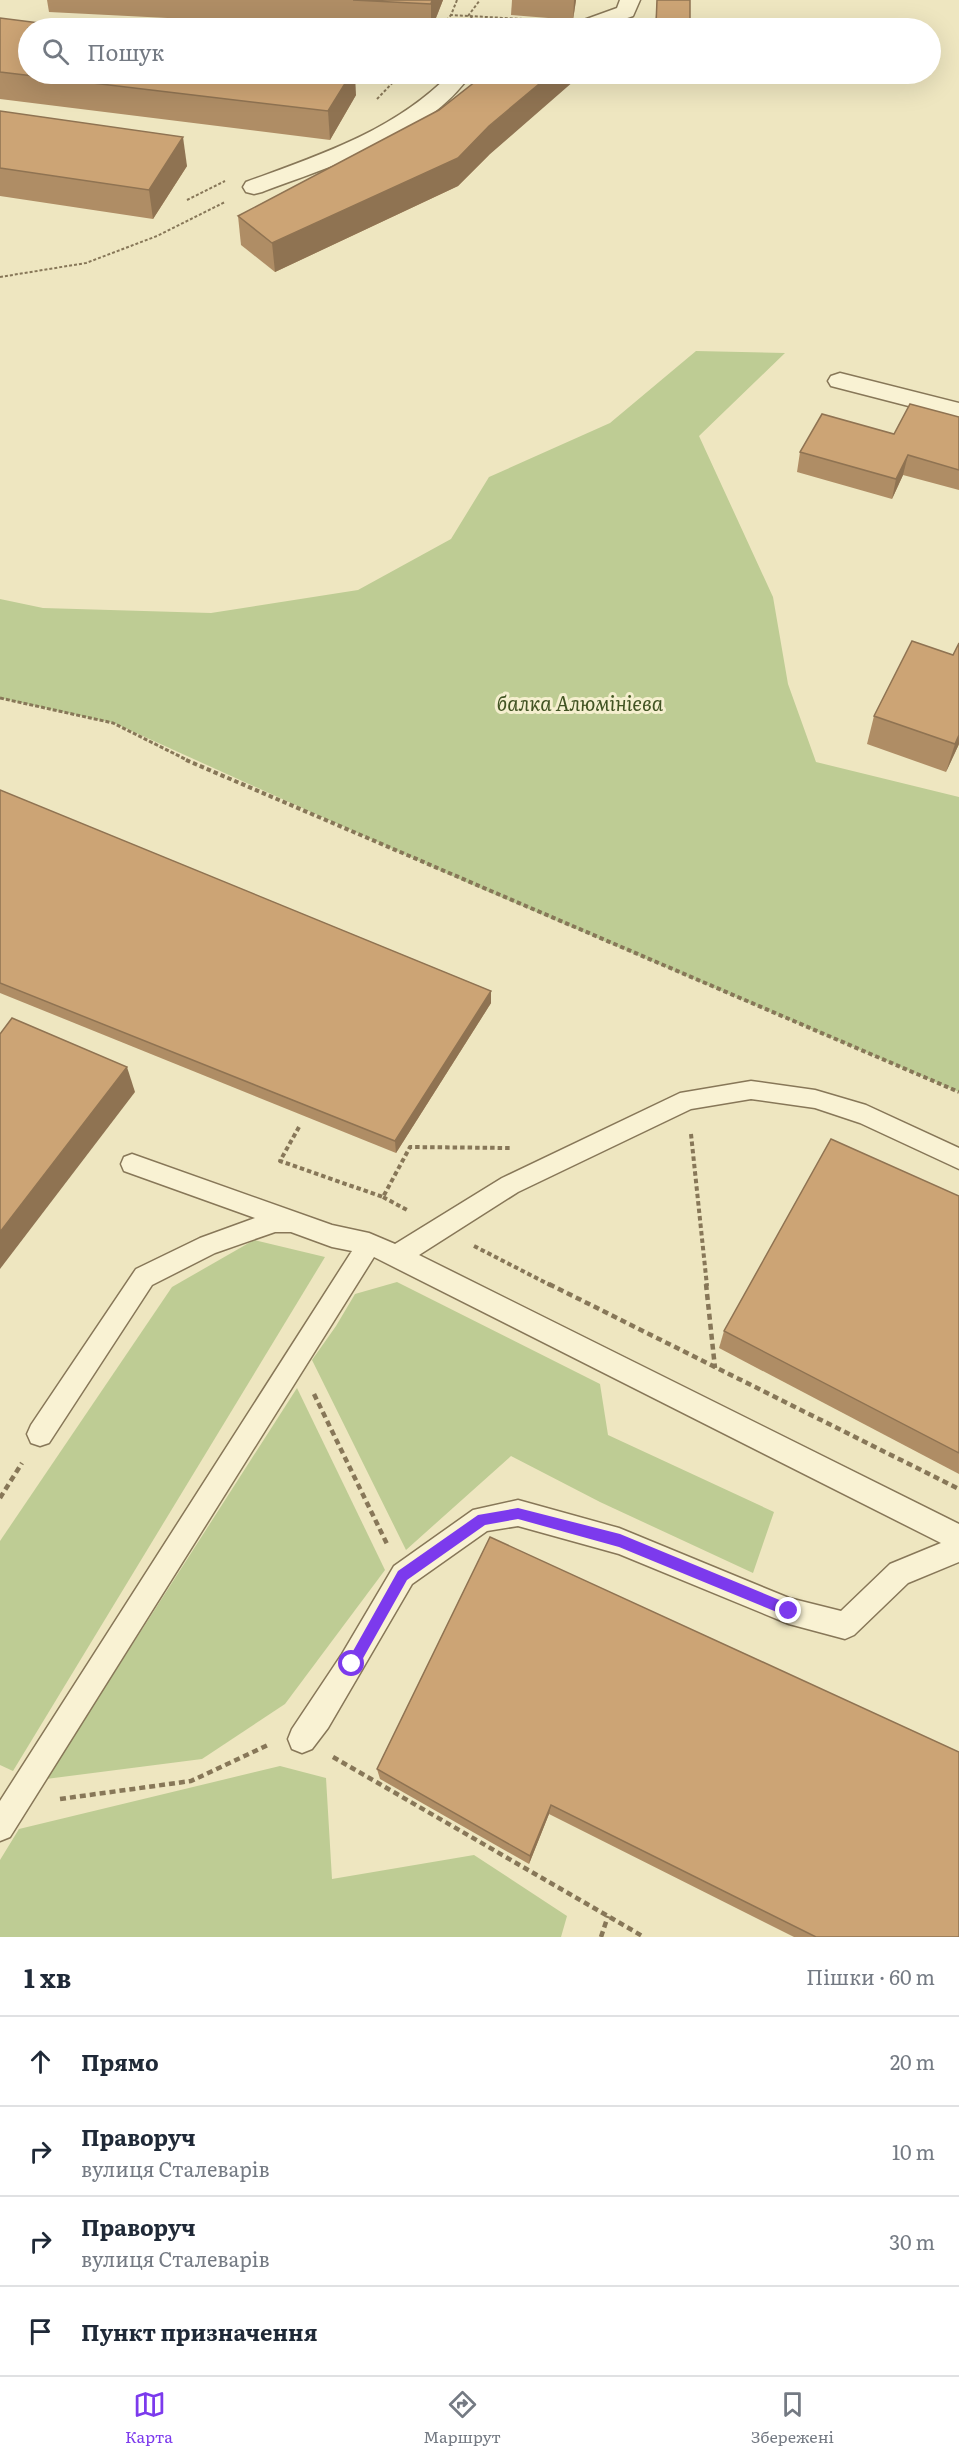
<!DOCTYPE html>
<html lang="uk">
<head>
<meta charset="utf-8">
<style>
  body { margin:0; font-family:Literata,serif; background:#f6f6f7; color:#1f2937 }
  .stop { position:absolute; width:18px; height:18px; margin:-14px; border:4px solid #7c3aed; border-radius:50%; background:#fff }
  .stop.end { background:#7c3aed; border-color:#fff; box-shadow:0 2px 6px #0008 }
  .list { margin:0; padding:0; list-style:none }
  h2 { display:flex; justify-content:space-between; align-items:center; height:78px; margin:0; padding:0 24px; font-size:26px }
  h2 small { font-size:20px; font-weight:400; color:#747a83 }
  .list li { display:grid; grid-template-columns:39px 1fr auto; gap:18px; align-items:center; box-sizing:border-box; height:90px; padding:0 24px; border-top:2px solid #e0e1e3 }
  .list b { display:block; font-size:22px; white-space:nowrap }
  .list p { margin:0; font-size:20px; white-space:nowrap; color:#747a83 }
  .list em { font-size:20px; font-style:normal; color:#747a83 }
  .icon { flex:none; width:33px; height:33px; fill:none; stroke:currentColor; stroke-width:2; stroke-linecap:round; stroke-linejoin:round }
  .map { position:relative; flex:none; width:959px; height:1937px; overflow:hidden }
  .search { position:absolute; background:#fff; box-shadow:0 6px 24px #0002; left:18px; right:18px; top:18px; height:66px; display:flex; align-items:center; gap:15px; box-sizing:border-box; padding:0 21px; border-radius:33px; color:#747a83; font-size:22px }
  .sheet { height:438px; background:#fff }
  nav { display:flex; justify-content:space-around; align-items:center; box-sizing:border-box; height:84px; border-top:2px solid #e0e1e3; background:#fff; font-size:16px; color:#747a83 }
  nav a { display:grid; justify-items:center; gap:3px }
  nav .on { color:#7c3aed }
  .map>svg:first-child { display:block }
</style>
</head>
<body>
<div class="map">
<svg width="959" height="1937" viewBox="0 0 959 1937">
  <rect width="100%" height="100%" fill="#eee6c0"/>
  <!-- green -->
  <g fill="#becc94">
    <polygon points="696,351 785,353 699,436 773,597 788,684 816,762 959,797 959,1092 468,883 114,723 0,698 0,599 43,608 211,613 358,590 451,539 489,477 610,423"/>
    <polygon points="254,1240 325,1257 13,1771 0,1765 0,1541 172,1287"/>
    <polygon points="397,1282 600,1384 608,1435 774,1512 753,1573 600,1502 511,1456 406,1550 312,1360 336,1326 355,1294"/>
    <polygon points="297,1388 385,1570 285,1704 202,1759 46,1779"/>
    <polygon points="280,1766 326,1778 332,1879 474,1855 567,1916 561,1937 0,1937 0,1860 19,1829"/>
  </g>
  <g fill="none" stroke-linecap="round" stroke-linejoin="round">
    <defs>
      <polygon id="service" points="751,1081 815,1090 866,1105 959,1148 959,1169 860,1123 815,1108 751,1099 691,1109 518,1192 419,1255 959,1524 959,1562 908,1583 854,1635 845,1639 789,1624 619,1554 518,1526 487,1531 412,1584 328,1728 312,1749 302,1753 292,1749 288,1739 292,1729 342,1654 394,1566 473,1510 518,1500 619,1528 789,1598 841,1611 890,1564 941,1543 374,1257 10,1837 0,1841 0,1801 352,1251 332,1247 291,1232 275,1232 215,1253 152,1285 49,1443 40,1446 31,1443 27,1434 31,1425 136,1269 200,1238 255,1218 124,1171 121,1164 124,1157 132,1154 332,1225 369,1233 395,1244 502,1178 680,1093"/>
      <g id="minor">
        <polygon points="620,0 640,0 633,16 599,28 560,28 563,24 581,21 617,8"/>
        <path d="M450 74H471C427 138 331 166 262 192L254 194 246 192 243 187 246 182C320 155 394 131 450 74Z"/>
        <polygon points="840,373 959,403 959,419 831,386 828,381 831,376"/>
      </g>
    </defs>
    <!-- service casing -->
    <use href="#service" stroke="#877758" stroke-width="3"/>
    <!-- minor casing -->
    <use href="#minor" stroke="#877758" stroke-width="3"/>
    <!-- path-far3 -->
    <g stroke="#877758" stroke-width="2" stroke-dasharray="3 2" stroke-linecap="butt">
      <polyline points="457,0 451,15 541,20"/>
      <polyline points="468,16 480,0"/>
      <polyline points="440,28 451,15"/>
      <polyline points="467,28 472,16"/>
      <polyline points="377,99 401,74"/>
      <polyline points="187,200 225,181"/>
      <polyline points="0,277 86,263 157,236 225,202"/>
    </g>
    <!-- path-far2 -->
    <polyline stroke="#877758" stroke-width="3" stroke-dasharray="4 2" stroke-linecap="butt" points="0,698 113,723 189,761"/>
    <!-- path-far1 -->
    <g stroke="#877758" stroke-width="4" stroke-dasharray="4.5 3" stroke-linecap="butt">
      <polyline points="186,760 959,1092"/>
      <polyline points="299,1127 280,1161 383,1197 410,1147 510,1148"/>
      <polyline points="691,1134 707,1286"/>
      <polyline points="383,1197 407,1210"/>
      <polyline points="474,1246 552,1286"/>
    </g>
    <!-- path -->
    <g stroke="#877758" stroke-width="4.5" stroke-dasharray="6 4" stroke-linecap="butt">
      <polyline points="549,1284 959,1489"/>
      <polyline points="706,1284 715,1368"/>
      <polyline points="314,1394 387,1544"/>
      <polyline points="0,1498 22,1463"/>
      <polyline points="333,1757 644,1937"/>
      <polyline points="60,1799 191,1781 268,1745"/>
      <polyline points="601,1937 608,1916"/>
    </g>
    <!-- service -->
    <use href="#service" fill="#f9f2d3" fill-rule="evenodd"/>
    <!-- minor -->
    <use href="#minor" fill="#f9f2d3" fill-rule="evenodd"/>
  </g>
  <!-- wall -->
  <g fill="#af8d65">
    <polygon points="47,0 443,0 432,28 366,28 49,12"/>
    <polygon points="512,0 576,0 573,20 511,15"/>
    <polygon points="657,0 690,0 690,28 655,28"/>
    <polygon points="0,18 356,95 330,140 0,99"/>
    <polygon points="0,111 187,166 153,219 0,196"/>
    <polygon points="489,155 458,186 275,272 241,245 238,216"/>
    <polygon points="959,417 959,490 903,475 892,499 797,472 800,452 894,434"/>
    <polygon points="874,716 959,744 946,772 867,744"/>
    <polygon points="0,790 491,991 491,1003 396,1153 0,993"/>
    <polygon points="959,1196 959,1474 719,1348 724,1331"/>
    <polygon points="490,1537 959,1937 794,1937 549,1814 529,1864 380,1779 377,1769"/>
  </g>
  <!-- shaded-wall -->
  <g fill="#8f7352">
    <polygon points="432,0 443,0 432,28 431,28 431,4"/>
    <polygon points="574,0 576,0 573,20"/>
    <polygon points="351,74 355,74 356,95 330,140 328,111"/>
    <polygon points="551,74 582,74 489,155 458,186 275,272 272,243 489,126"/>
    <polygon points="183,137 187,166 153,219 149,190"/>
    <polygon points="908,455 903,475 892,499 896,479"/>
    <polygon points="959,735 959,744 946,772 955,744"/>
    <polygon points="491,991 491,1003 396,1153 395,1141"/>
    <polygon points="127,1067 135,1092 0,1269 0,1232"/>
    <polygon points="551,1805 549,1814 529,1864 530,1856"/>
  </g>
  <!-- building -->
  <g fill="#cca475" stroke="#8f7352" stroke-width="1.5">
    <polygon points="353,0 432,0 431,4"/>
    <polygon points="657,0 690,0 690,26 656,25"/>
    <polygon points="0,18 79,28 28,28 28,74 351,74 328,111 0,72"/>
    <polygon points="553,20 585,28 542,28"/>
    <polygon points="485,74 551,74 489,126 458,158 272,243 238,216 439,110"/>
    <polygon points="0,111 183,137 149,190 0,168"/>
    <polygon points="910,404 959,417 959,470 908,455 896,479 800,452 822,414 894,434"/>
    <polygon points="912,641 953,655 959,643 959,735 955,744 874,716"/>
    <polygon points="0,790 491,991 395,1141 0,983"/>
    <polygon points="12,1018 127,1067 0,1232 0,1034"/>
    <polygon points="831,1139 959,1196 959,1453 724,1331"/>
    <polygon points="490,1537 959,1752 959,1937 816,1937 551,1805 530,1856 377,1769"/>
  </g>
  <!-- route -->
  <polygon fill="#7c3aed" points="518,1508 620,1534 794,1606 796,1611 794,1615 789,1617 619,1547 518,1519 485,1525 407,1580 357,1669 352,1670 348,1669 346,1664 348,1660 398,1571 478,1515"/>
  <g text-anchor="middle" stroke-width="6" stroke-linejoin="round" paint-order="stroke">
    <!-- park labels -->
    <g font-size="20" font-style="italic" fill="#415323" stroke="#f5efcf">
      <text x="580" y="711">балка Алюмінієва</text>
    </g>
  </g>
</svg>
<div class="stop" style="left:352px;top:1664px"></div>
<div class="stop end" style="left:789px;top:1611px"></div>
<div class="search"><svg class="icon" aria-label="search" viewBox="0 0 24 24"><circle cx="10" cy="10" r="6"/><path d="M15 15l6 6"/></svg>Пошук</div>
</div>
<section class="sheet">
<h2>1 хв<small>Пішки · 60 m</small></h2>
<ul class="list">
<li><svg class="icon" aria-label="ahead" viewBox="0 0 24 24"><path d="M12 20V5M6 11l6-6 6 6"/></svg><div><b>Прямо</b></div><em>20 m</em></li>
<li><svg class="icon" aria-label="right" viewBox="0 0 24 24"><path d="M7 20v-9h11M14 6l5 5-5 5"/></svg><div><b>Праворуч</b><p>вулиця Сталеварів</p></div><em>10 m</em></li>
<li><svg class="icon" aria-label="right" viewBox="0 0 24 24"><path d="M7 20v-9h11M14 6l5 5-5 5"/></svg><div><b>Праворуч</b><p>вулиця Сталеварів</p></div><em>30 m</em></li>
<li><svg class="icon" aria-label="arrive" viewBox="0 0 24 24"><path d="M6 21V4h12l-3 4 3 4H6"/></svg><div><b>Пункт призначення</b></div></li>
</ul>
</section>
<nav>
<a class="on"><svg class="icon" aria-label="map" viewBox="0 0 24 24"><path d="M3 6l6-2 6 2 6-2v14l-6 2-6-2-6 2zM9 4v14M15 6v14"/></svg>Карта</a>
<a><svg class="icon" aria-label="directions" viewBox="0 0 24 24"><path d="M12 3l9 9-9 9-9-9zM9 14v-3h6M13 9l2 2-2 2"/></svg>Маршрут</a>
<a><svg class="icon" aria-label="saved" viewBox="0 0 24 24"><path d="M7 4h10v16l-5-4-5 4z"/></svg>Збережені</a>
</nav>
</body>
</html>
